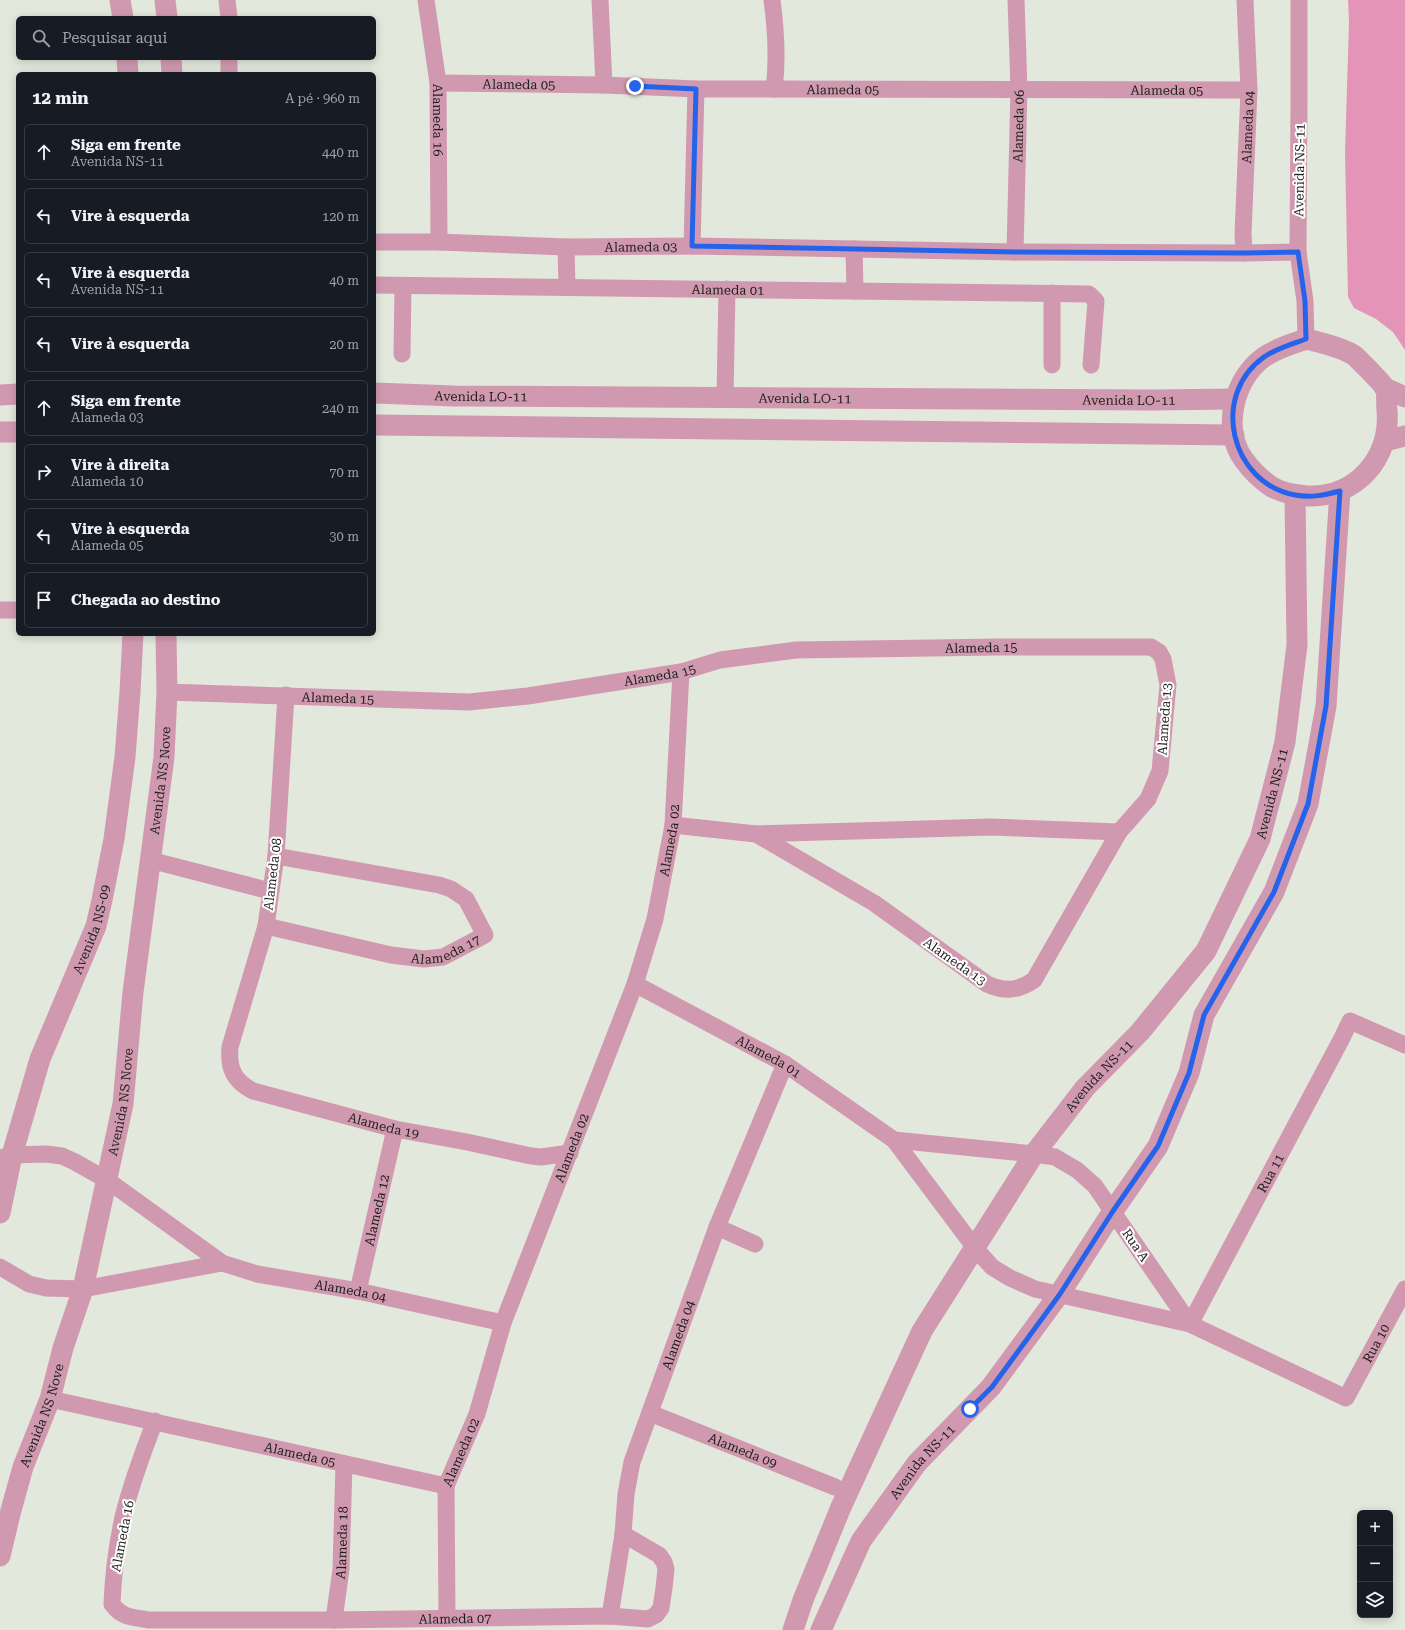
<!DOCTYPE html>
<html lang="pt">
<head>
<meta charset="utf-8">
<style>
  body { margin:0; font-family:"Roboto Serif",serif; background:#242831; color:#f1f3f6 }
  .controls { position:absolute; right:12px; bottom:12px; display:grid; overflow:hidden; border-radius:6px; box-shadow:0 2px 10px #0003 }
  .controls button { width:36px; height:36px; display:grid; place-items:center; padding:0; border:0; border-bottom:1px solid #363941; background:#171b24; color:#f1f3f6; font:20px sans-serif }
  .stop { position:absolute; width:12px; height:12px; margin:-9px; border:3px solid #2563eb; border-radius:50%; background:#fff }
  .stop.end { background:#2563eb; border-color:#fff; box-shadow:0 1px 4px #0008 }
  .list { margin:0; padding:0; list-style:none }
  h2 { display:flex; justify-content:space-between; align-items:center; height:52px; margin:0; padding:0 16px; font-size:17px }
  h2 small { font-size:13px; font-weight:400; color:#9ea1a6 }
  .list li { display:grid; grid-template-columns:26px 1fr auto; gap:12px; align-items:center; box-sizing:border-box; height:56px; margin:0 8px 8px; padding:0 8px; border:1px solid #363941; border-radius:6px }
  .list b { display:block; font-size:15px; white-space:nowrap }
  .list p { margin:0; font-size:13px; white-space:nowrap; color:#9ea1a6 }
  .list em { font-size:13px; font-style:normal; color:#9ea1a6 }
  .icon { flex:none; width:22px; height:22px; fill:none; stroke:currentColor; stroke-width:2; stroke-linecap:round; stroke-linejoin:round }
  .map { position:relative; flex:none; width:1405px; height:1630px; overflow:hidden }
  .search { position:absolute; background:#171b24; box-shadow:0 2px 10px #0003; left:16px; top:16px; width:360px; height:44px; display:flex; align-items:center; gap:10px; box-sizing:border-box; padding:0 14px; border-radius:6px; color:#9ea1a6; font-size:15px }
  .panel { position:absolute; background:#171b24; box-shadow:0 2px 10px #0003; left:16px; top:72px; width:360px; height:564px; border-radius:6px }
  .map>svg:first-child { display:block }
</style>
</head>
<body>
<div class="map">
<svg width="1405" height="1630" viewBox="0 0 1405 1630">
  <rect width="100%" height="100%" fill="#e2e8dc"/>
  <!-- forest -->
  <polygon fill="#e495b7" points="1348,0 1405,0 1405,350 1393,332 1376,319 1354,308 1348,297 1345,153 1349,22"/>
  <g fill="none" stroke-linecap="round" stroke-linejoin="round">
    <!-- minor -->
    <g stroke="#d199b0" stroke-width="17">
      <polyline points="227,0 229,18"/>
      <path id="s1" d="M426 0 438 83 439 242"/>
      <polyline points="600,0 604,85"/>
      <path d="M772 0C776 30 778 59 774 89"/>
      <polyline points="1299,0 1299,102 1298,252 1305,301 1306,339"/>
      <polyline points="229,74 229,58"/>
      <path id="s2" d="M438 83 604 85 696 89 1249 90"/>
      <path id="s3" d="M374 242H439L566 247 692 246 1015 252 1244 253 1298 252"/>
      <polyline points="692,246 696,89"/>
      <polyline points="566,247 567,287"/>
      <polyline points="854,249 855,291"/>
      <path id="s4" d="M1015 252 1019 89 1016 0"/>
      <path id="s5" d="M1244 253 1243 234 1249 90 1245 0"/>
      <path id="s6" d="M374 285 1089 294 1096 301 1091 365"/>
      <polyline points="402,354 403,286"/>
      <polyline points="1052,365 1052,293"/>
      <polyline points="725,397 727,289"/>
      <polyline points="0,610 18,610"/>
      <path id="s7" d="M167 692 469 702 528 696 681 672 720 660 796 650 999 647H1151L1159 652 1163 659 1168 685 1160 771 1148 799 1119 832 1034 980C1018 991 1004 992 987 984L874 903 756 834"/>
      <path id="s8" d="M286 695 276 856 266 926 230 1047C228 1069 234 1081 253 1091L395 1129 467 1142 531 1156 541 1157 570 1153"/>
      <polyline points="673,825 756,834 991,827 1119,832"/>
      <polyline points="150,860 270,891"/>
      <path id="s9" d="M266 926 391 955 424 959 443 957 485 935 466 899 451 889 439 885 276 856"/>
      <path id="s10" d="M635 984 785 1064 894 1140"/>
      <path id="s11" d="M0 1158 12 1155 46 1154 62 1156 75 1162 107 1180 222 1263 257 1274 358 1291 503 1323"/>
      <polyline points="717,1227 755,1244"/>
      <polyline points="0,1267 29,1284 46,1288 83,1289 222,1263"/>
      <path id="s12" d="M358 1291 395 1129"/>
      <path id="s13" d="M1190 1324 1095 1186 1077 1170 1055 1157 1034 1154 894 1140 975 1248 992 1267 1010 1278 1035 1289 1190 1324 1346 1398 1405 1289"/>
      <path id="s14" d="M1190 1324 1342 1038 1350 1021 1405 1045"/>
      <path id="s15" d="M50 1399C182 1427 314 1458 446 1486"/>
      <path id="s16" d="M650 1413 835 1487"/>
      <path id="s17" d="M155 1421C143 1452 131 1484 123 1517 117 1545 113 1575 112 1604 122 1618 132 1617 148 1620H334L610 1616 648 1619 656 1615 661 1608 664 1588 666 1569 664 1562 659 1555 623 1534"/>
      <path id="s18" d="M610 1616 623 1534 626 1494 632 1462 717 1227 785 1064"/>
      <path id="s19" d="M447 1618 446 1486 477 1414 503 1323 635 984 655 919 673 825 681 672"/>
      <path id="s20" d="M334 1620 341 1569 344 1464"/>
    </g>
    <!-- tertiary -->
    <g stroke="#d199b0" stroke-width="21">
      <polyline points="120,0 123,18"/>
      <polyline points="165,0 167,18"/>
      <polyline points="127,58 128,74"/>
      <polyline points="171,58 172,74"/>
      <path d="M1306 339C1319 342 1344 348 1355 356 1360 361 1365 366 1370 371 1374 376 1381 381 1384 387 1388 392 1386 404 1387 410 1391 458 1356 498 1307 496 1296 495 1282 493 1272 487 1260 479 1252 471 1244 460 1221 429 1234 378 1264 357 1277 348 1292 344 1306 339Z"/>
      <polyline points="1385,388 1405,397"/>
      <path id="s21" d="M374 393 454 396 1153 400 1235 399"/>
      <polyline points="0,395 18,394"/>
      <polyline points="374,425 1234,435"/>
      <polyline points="0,432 18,432"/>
      <polyline points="1385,441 1405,436"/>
      <path id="s22" d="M0 1213 12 1155 40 1059 96 926 102 900 114 839 125 757 130 692 133 634"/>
      <path id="s23" d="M0 1556 10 1514 23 1467 50 1399 63 1348 83 1289 123 1104 133 992 164 757 167 692 166 634"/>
      <path id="s24" d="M793 1630 803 1600 841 1507 922 1331 1034 1154 1085 1088 1140 1032 1206 951 1260 839 1285 742 1297 645 1295 495"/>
      <path id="s25" d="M821 1630 861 1541 917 1463 991 1387 1060 1293 1113 1211 1158 1146 1189 1073 1204 1015 1274 892 1308 804 1326 706 1340 491"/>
    </g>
  </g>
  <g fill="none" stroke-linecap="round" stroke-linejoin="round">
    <!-- route -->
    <path stroke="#2563eb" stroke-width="5" d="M635 86 696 89 692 246 1015 252 1244 253 1298 252 1305 301 1306 339C1292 344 1277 348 1264 357 1210 395 1230 483 1295 495 1311 498 1325 495 1340 491L1326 706 1308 804 1274 892 1204 1015 1189 1073 1158 1146 1113 1211 1060 1294 992 1387 970 1409"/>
  </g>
  <g text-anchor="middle" stroke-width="4" stroke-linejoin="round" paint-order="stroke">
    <!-- street labels -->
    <g font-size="13" fill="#1d1f1b" stroke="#fff">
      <text dy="5" stroke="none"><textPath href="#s2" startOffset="81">Alameda 05</textPath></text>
      <text dy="5" stroke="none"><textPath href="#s2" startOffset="405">Alameda 05</textPath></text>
      <text dy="5" stroke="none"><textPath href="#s2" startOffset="729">Alameda 05</textPath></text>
      <text dy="5" stroke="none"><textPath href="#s1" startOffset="121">Alameda 16</textPath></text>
      <text dy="5" stroke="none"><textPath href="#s4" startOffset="126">Alameda 06</textPath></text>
      <text dy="5" stroke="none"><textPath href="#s5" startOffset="126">Alameda 04</textPath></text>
      <text transform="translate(1299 170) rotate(-89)" y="5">Avenida NS-11</text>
      <text dy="5" stroke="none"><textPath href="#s3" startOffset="267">Alameda 03</textPath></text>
      <text dy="5" stroke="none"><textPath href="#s6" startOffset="354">Alameda 01</textPath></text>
      <text dy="5" stroke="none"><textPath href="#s21" startOffset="107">Avenida LO-11</textPath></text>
      <text dy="5" stroke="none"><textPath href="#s21" startOffset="431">Avenida LO-11</textPath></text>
      <text dy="5" stroke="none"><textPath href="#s21" startOffset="755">Avenida LO-11</textPath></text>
      <text dy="5" stroke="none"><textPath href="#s7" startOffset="819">Alameda 15</textPath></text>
      <text dy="5" stroke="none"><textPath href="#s7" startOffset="495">Alameda 15</textPath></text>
      <text dy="5" stroke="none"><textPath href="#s7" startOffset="171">Alameda 15</textPath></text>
      <text transform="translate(1164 719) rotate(-86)" y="5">Alameda 13</text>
      <text dy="5" stroke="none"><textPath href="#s23" startOffset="795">Avenida NS Nove</textPath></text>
      <text dy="5" stroke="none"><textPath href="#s24" startOffset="973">Avenida NS-11</textPath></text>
      <text dy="5" stroke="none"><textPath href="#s19" startOffset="817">Alameda 02</textPath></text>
      <text transform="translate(272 874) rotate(-83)" y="5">Alameda 08</text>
      <text dy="5" stroke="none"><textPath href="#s22" startOffset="299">Avenida NS-09</textPath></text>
      <text dy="5" stroke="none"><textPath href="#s9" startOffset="185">Alameda 17</textPath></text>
      <text transform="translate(955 961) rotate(35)" y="5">Alameda 13</text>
      <text dy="5" stroke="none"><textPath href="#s10" startOffset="152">Alameda 01</textPath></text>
      <text dy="5" stroke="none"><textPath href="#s24" startOffset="637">Avenida NS-11</textPath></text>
      <text dy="5" stroke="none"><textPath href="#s23" startOffset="471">Avenida NS Nove</textPath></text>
      <text dy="5" stroke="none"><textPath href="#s8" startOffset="547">Alameda 19</textPath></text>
      <text dy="5" stroke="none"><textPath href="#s19" startOffset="493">Alameda 02</textPath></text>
      <text dy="5" stroke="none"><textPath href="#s14" startOffset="171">Rua 11</textPath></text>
      <text dy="5" stroke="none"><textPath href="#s12" startOffset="83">Alameda 12</textPath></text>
      <text transform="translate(1136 1245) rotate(56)" y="5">Rua A</text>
      <text dy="5" stroke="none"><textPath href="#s11" startOffset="387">Alameda 04</textPath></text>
      <text dy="5" stroke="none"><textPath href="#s18" startOffset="291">Alameda 04</textPath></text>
      <text dy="5" stroke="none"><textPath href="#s13" startOffset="982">Rua 10</textPath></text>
      <text dy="5" stroke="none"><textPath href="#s23" startOffset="147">Avenida NS Nove</textPath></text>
      <text dy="5" stroke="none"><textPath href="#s16" startOffset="100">Alameda 09</textPath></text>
      <text dy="5" stroke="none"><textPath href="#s19" startOffset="169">Alameda 02</textPath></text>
      <text dy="5" stroke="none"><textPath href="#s15" startOffset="256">Alameda 05</textPath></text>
      <text dy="5" stroke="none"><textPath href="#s25" startOffset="198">Avenida NS-11</textPath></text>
      <text transform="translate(122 1536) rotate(-79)" y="5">Alameda 16</text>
      <text dy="5" stroke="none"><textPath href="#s20" startOffset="78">Alameda 18</textPath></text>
      <text dy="5" stroke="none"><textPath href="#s17" startOffset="537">Alameda 07</textPath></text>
    </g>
  </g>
</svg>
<div class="controls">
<button>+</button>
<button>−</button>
<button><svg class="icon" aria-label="layers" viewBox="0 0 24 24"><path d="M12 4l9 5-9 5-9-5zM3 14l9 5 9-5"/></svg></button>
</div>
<div class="stop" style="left:970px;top:1409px"></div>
<div class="stop end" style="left:635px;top:86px"></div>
<div class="search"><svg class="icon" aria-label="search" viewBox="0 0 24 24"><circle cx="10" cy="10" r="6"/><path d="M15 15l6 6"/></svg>Pesquisar aqui</div>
<section class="panel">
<h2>12 min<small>A pé · 960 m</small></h2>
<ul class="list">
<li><svg class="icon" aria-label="ahead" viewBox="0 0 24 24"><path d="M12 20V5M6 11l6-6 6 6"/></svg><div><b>Siga em frente</b><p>Avenida NS-11</p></div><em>440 m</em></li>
<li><svg class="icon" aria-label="left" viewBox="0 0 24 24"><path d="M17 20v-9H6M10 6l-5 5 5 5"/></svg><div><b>Vire à esquerda</b></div><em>120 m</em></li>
<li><svg class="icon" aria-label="left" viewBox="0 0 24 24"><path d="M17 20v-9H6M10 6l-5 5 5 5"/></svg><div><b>Vire à esquerda</b><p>Avenida NS-11</p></div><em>40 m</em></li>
<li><svg class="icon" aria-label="left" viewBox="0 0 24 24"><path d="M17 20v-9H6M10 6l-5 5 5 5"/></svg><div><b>Vire à esquerda</b></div><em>20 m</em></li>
<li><svg class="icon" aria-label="ahead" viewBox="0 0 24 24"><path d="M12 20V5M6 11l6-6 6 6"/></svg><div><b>Siga em frente</b><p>Alameda 03</p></div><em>240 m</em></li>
<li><svg class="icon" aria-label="right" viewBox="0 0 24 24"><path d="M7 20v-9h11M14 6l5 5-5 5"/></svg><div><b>Vire à direita</b><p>Alameda 10</p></div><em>70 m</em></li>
<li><svg class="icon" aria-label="left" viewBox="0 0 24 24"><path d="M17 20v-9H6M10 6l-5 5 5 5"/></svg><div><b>Vire à esquerda</b><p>Alameda 05</p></div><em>30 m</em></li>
<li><svg class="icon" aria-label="arrive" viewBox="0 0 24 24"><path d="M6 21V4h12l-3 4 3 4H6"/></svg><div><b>Chegada ao destino</b></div></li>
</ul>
</section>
</div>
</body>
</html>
